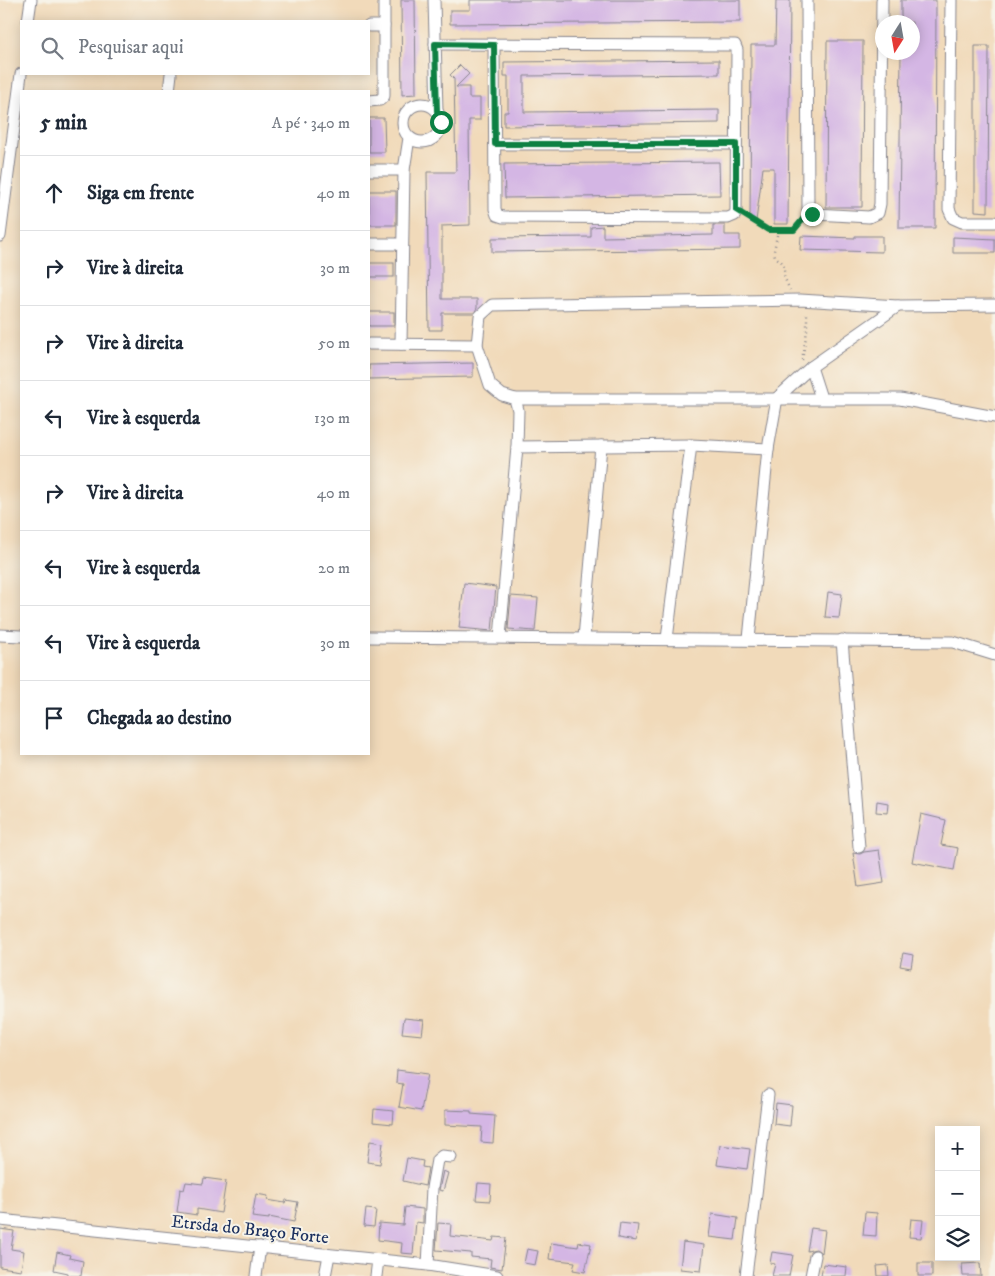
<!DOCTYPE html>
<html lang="pt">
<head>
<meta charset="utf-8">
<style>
  body { margin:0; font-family:"IM FELL DW Pica",serif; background:#f2f2f3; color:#1f2937 }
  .controls { position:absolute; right:15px; bottom:15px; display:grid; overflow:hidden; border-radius:0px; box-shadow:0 2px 12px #0003 }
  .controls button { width:45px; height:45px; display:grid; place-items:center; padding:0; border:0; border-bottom:1px solid #e0e1e3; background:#fff; color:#1f2937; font:25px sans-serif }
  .compass { position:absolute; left:875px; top:15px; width:45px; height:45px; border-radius:50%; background:#fff; box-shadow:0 2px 12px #0003; rotate:191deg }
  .stop { position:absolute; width:15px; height:15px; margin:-11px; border:4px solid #0b8043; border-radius:50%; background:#fff }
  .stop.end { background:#0b8043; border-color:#fff; box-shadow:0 1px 5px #0008 }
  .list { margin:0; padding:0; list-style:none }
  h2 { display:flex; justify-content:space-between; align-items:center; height:65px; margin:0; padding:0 20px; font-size:21px }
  h2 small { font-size:16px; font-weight:400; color:#747a83 }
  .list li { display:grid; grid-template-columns:32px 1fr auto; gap:15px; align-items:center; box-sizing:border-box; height:75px; padding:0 20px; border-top:1px solid #e0e1e3 }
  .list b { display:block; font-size:19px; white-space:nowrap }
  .list em { font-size:16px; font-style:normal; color:#747a83 }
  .icon { flex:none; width:28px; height:28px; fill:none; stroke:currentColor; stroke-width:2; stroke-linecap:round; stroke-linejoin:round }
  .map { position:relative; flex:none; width:995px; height:1276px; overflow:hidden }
  .search { position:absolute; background:#fff; box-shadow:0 2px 12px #0003; left:20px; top:20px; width:350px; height:55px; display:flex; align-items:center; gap:12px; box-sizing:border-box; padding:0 18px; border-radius:0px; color:#747a83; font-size:19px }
  .panel { position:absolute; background:#fff; box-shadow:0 2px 12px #0003; left:20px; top:90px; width:350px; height:665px; border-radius:0px }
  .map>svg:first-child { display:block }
</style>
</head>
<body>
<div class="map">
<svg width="995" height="1276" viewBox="0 0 995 1276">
  <rect width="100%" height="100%" fill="#f7f3e8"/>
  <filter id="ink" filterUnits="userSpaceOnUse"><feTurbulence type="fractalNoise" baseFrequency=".02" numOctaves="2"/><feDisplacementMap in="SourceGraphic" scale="10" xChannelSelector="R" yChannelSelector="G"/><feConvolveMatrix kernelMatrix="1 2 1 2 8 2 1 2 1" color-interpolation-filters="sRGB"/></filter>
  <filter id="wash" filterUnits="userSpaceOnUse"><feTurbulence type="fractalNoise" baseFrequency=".0096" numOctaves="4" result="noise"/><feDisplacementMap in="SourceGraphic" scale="20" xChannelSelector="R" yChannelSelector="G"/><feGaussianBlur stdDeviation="1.12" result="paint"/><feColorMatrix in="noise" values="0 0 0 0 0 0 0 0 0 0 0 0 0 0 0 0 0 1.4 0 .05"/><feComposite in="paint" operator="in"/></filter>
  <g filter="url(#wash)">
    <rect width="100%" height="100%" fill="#f1daba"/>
    <g id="blocks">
      <!-- building -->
      <g fill="#d4b6e4">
        <polygon points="401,0 415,0 416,94 402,95"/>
        <polygon points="470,0 740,0 740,22 450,24 450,10 470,10"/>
        <polygon points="776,0 790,0 788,224 774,224 774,168 763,168 756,221 750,220 751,45 775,45"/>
        <polygon points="901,0 936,0 935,228 899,228 901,52 912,52 912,22 901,22"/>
        <polygon points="827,41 863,41 862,207 826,207"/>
        <polygon points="975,46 989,46 988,212 975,211"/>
        <polygon points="719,60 719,74 524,76 524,112 719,110 719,123 504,126 504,112 508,112 508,76 504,76 504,62"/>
        <polygon points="460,65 469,74 456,87 469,87 469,98 480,98 480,120 469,120 470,225 442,226 442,299 477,299 477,308 474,313 442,313 442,330 429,330 427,172 456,172 454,79 450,75"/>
        <polygon points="369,118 384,118 385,152 369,152"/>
        <polygon points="719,162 720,195 505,198 504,164"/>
        <rect x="369" y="191" width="27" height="34"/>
        <polygon points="713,225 725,225 725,235 740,235 740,249 492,252 492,238 591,237 591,227 603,226 603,237 713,235"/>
        <polygon points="801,236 855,238 855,236 882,236 882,252 800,250"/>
        <polygon points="953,237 995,239 995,253 953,253"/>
        <rect x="369" y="263" width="25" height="14"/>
        <rect x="369" y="312" width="25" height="14"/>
        <polygon points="473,363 473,377 369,379 369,365"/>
        <polygon points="464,583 496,587 492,631 459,628"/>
        <polygon points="828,592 842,594 839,618 825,617"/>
        <polygon points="511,596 538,598 535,631 508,629"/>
        <polygon points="877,801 888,803 887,813 876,812"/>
        <polygon points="921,814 946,820 941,845 958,848 954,870 912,862"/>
        <polygon points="879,850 884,883 858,887 853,853 860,854 864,852"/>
        <polygon points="903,953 913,955 911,968 900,966"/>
        <polygon points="404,1018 424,1020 422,1035 402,1033"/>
        <polygon points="397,1070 428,1074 421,1111 399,1107 403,1084 396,1083"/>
        <polygon points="776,1103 792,1105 790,1126 774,1124"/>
        <polygon points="374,1109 394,1111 393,1124 373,1122"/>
        <polygon points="445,1110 471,1111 471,1114 495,1116 493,1143 481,1142 482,1127 445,1125"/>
        <polygon points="370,1141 383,1143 380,1164 367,1162"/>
        <polygon points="720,1145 750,1149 747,1169 717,1165"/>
        <polygon points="407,1158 423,1161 422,1167 428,1168 425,1186 403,1181"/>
        <polygon points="443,1171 448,1173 443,1191 439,1190"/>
        <polygon points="204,1178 226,1181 221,1213 197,1209 197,1215 177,1212 180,1189 184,1190 186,1182 203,1184"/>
        <polygon points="478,1183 491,1184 490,1201 476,1200"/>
        <polygon points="256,1194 268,1196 267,1200 285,1203 286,1200 298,1202 294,1222 269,1217 269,1219 252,1217"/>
        <polygon points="405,1207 423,1209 423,1223 416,1222 413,1254 401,1253 402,1243 378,1240 379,1223 403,1225"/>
        <polygon points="366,1209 376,1210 374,1227 364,1226"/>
        <polygon points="865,1212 877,1213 876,1236 863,1235"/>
        <polygon points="712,1214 738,1218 735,1240 709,1237"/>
        <polygon points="911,1219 923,1220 921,1238 909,1237"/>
        <polygon points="438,1223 451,1224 450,1236 493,1241 494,1237 506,1238 502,1269 490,1267 491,1259 471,1257 471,1253 436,1250"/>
        <polygon points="620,1223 638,1225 636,1241 618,1238"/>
        <polygon points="811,1228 825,1230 822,1253 816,1249 807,1251"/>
        <polygon points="0,1229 14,1231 11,1249 24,1251 21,1270 0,1267"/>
        <polygon points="579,1242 591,1244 585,1272 573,1270 575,1262 549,1259 551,1243 578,1247"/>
        <polygon points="683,1242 704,1245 701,1271 680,1269"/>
        <polygon points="527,1249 538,1251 535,1265 524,1263"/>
        <polygon points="57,1252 70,1255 69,1258 83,1261 81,1276 68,1276 68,1273 54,1270"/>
        <polygon points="772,1252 793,1255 789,1276 772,1276 775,1264 770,1263"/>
        <rect x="918" y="1263" width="14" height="13"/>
        <polygon points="980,1263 981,1276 963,1276 962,1264"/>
        <polygon points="823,1264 847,1267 846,1276 821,1276"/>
        <polygon points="888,1265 889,1276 878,1276 877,1266"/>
      </g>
    </g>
  </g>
  <g filter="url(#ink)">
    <use href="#blocks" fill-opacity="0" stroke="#86848c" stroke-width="1"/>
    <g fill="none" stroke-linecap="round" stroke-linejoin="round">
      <defs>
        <g id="minor">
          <polyline points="434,0 437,111"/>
          <polyline points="807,0 808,210 815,214 869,217 878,213 880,204 882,0"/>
          <polyline points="951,0 949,209 953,218 962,222 995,222"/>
          <polyline points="28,21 31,0"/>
          <polyline points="369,26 384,26"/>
          <polyline points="435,44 735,45 737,50 736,210 735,215 728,218 503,217 497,215 495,209 494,45"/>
          <polyline points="169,91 171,74"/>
          <polyline points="369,101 380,100 384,96 384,0"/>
          <circle cx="422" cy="123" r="19"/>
          <polyline points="495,144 736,144"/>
          <polyline points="369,170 404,170"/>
          <polyline points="0,236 21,74"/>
          <polyline points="369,244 402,244"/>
          <polyline points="369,344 477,345"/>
          <polyline points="401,344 404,170 409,138"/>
          <polyline points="811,367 821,398"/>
          <polyline points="515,399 900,399 995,417"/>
          <polyline points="517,447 518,410 515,399 502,395 490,385 477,345 480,316 492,305 800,300 898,306 995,305"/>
          <polyline points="768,449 777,398 811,367 898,306"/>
          <polyline points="0,635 21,636"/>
          <polyline points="369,637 953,642 995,655"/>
          <polyline points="500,637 517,447 691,445 768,449 749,639"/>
          <polyline points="584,638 601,446"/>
          <polyline points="667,639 691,445"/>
          <polyline points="842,640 859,847"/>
          <polyline points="0,1220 428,1265 497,1276"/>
          <polyline points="428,1265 432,1188 437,1160 442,1156 451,1157"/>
          <polyline points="256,1276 260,1247"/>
          <polyline points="325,1276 329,1255"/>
          <polyline points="376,1276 378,1260"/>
          <polyline points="746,1276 768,1095"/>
          <polyline points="811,1276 815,1256"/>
        </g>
      </defs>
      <!-- minor casing -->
      <use href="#minor" stroke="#86848c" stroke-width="13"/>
      <!-- path -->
      <g stroke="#86848c" stroke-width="2.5" stroke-dasharray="1 4" stroke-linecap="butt">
        <polyline points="746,216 768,229 794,230 804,219"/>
        <path d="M778 230 774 251 775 257C788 265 782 267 785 278 786 282 788 286 790 290"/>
        <polyline points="802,360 807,331 807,312"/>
      </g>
      <!-- minor -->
      <use href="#minor" stroke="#fff" stroke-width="11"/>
    </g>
  </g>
  <g fill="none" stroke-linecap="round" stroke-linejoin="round" filter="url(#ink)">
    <!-- route -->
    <polyline stroke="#0b8043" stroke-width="6" points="441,122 437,111 435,44 494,45 495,144 736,144 736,210 768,230 794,230 809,212 812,214"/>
  </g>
  <g text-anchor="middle" stroke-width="4" stroke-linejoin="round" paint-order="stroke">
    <!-- street labels -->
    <g font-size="18" fill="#1b2f5e" stroke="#f7f3e8">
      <text transform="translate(250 1229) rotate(6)" y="6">Etrsda do Braço Forte</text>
    </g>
  </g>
</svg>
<div class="controls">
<button>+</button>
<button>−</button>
<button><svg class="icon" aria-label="layers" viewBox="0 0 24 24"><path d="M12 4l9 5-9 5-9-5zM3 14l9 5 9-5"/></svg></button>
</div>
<svg class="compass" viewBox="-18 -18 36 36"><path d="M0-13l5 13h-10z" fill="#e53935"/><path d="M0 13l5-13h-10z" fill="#747a83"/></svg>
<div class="stop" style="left:441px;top:122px"></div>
<div class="stop end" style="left:812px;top:214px"></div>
<div class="search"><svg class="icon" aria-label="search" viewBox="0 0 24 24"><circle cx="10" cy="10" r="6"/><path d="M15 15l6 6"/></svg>Pesquisar aqui</div>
<section class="panel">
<h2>5 min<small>A pé · 340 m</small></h2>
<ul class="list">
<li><svg class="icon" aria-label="ahead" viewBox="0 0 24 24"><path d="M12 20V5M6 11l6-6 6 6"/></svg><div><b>Siga em frente</b></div><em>40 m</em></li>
<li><svg class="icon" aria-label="right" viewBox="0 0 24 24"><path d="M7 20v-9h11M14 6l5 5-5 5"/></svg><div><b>Vire à direita</b></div><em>30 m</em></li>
<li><svg class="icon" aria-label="right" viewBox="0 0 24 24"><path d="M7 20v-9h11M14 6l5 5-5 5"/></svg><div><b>Vire à direita</b></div><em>50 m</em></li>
<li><svg class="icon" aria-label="left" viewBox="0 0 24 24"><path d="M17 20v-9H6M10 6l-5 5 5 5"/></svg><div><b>Vire à esquerda</b></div><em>130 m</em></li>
<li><svg class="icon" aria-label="right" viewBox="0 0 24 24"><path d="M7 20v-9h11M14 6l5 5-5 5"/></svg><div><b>Vire à direita</b></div><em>40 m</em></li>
<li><svg class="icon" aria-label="left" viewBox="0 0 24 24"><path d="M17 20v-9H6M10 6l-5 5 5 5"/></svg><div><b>Vire à esquerda</b></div><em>20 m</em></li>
<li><svg class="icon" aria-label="left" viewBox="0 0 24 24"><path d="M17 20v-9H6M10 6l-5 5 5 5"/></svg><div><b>Vire à esquerda</b></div><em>30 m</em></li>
<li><svg class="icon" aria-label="arrive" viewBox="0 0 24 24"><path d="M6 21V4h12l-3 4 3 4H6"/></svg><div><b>Chegada ao destino</b></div></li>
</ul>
</section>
</div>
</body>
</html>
